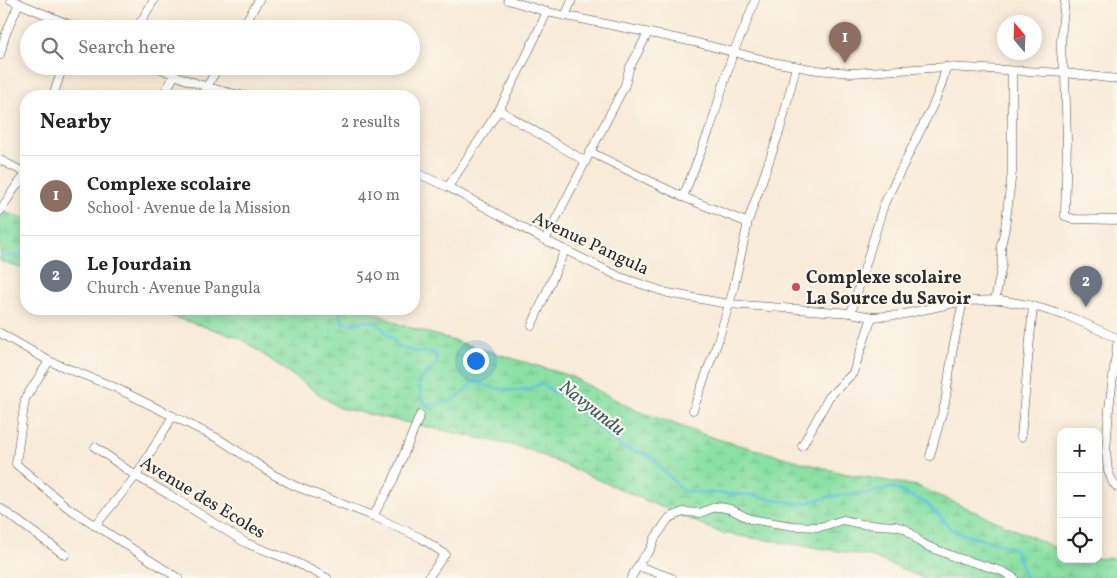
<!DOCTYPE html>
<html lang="en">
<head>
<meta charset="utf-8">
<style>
  body { margin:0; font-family:Vollkorn,serif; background:#f2f2f2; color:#222 }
  .controls { position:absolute; right:15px; bottom:15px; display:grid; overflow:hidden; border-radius:10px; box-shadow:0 2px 12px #0003 }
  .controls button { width:45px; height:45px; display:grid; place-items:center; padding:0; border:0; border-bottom:1px solid #e0e0e0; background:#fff; color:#222; font:25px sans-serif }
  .compass { position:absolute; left:997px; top:15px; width:45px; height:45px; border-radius:50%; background:#fff; box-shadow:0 2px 12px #0003; rotate:341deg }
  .you { position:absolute; left:475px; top:360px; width:18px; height:18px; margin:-12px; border:4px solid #fff; border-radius:50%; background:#1a73e8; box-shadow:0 0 0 8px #1a73e833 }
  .badge { display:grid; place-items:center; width:32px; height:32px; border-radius:50%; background:#db2777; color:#fff; font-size:16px; font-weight:700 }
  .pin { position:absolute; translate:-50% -41px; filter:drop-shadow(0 1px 2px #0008) }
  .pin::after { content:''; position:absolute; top:26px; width:18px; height:15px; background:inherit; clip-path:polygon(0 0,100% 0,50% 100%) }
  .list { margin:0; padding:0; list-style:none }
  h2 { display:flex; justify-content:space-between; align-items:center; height:65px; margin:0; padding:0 20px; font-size:21px }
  h2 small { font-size:16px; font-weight:400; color:#767676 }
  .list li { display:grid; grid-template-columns:32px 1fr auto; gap:15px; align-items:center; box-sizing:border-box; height:80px; padding:0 20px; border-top:1px solid #e0e0e0 }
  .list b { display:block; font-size:19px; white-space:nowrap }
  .list p { margin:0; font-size:16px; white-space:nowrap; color:#767676 }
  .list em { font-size:16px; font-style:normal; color:#767676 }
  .icon { flex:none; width:28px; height:28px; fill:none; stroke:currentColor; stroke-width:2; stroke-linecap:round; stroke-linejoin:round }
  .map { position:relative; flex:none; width:1117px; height:578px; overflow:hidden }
  .search { position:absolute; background:#fff; box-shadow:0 2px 12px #0003; left:20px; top:20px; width:400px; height:55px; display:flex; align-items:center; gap:12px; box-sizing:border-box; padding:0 18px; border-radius:28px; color:#767676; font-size:19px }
  .panel { position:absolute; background:#fff; box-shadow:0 2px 12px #0003; left:20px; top:90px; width:400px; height:225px; border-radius:20px }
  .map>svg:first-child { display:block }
</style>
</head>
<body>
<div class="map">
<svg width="1117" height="578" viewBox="0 0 1117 578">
  <defs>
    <pattern id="wetland-marsh" width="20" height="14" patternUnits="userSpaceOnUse" patternTransform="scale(1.25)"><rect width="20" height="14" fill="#8be1a5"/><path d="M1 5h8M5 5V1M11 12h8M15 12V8" fill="none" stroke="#78c18e"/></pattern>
  </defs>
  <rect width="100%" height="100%" fill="#fbf7ec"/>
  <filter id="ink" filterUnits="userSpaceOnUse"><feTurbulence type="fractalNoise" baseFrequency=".02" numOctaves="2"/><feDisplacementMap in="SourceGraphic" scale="10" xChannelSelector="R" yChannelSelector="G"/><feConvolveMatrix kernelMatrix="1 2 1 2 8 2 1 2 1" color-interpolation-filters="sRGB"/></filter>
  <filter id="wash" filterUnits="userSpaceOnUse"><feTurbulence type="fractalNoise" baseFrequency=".0096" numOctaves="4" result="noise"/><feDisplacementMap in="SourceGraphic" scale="20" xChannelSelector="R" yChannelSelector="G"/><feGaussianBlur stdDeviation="1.12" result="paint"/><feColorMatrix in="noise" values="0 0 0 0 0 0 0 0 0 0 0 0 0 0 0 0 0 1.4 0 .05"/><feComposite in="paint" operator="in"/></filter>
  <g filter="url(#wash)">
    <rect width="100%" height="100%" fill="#f8ebd8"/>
    <!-- wetland -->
    <g fill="url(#wetland-marsh)" stroke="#5b8668">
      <polygon points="0,211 26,219 26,270 0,261"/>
      <polygon points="149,309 366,309 399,324 570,376 635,410 717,439 842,473 917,486 1061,550 1061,559 1117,558 1117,578 923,578 871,556 721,533 525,448 339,408 240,338"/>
    </g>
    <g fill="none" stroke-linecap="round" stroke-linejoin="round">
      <!-- stream -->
      <g stroke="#64c4e2" stroke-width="2.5">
        <polyline points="0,256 26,256"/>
        <path d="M339 309 342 322 352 324 367 321 374 322 379 325 400 347 415 352H434L437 358 435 366C416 379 417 384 425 405 452 404 456 401 473 382 501 389 514 396 541 384L565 398 621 447 650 456 683 491 750 495 800 504 839 495 867 493 893 488 926 503 955 532 1014 548 1026 578"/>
      </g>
    </g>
  </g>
  <g filter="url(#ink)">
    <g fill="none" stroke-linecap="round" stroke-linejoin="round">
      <defs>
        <g id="minor">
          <polyline points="11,0 80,29"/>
          <polyline points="508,0 547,12 694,42 772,62 817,70 852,73 946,67 1065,73 1117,79"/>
          <path d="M1065 0C1063 23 1057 51 1065 73L1067 141 1065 216 1074 219 1117 220"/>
          <polyline points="565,16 572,0"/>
          <polyline points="136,29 154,0"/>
          <polyline points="241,29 259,0"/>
          <polyline points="0,55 5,36 19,3"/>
          <path d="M156 66C184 81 214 90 245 96"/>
          <polyline points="206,88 219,66"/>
          <polyline points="53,96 63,66"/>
          <polyline points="163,96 174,76"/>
          <polyline points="499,110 585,161"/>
          <polyline points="590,152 683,197 746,222 747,227 733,291 718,341 693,410"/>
          <polyline points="0,160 26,173"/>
          <polyline points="414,172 448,187 545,240 620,277 668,293 728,304 851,313 872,317 900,315 963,301 1001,300 1033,306 1070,317 1117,338"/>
          <polyline points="448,187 499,110 524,61 547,12"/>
          <polyline points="683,197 711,126 733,53 744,29 755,0"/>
          <polyline points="0,211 14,189 26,174"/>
          <polyline points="747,224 780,130 796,67"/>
          <polyline points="545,240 625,85 629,69 648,33"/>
          <polyline points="995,300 1002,265 1001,246 1005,228 1012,172 1012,71"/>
          <polyline points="851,313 884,204 934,103 941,86 946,67"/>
          <polyline points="532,325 565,250"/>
          <polyline points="0,333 49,361 114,387 219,439 274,475 295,486 373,516 421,538 445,554 428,578"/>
          <polyline points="1117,345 1109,409 1106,452 1108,471 1113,483 1117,487"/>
          <polyline points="49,361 25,399 16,464 67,507 178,578"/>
          <polyline points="1021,437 1033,306"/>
          <polyline points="802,446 829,397 853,373 872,317"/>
          <polyline points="95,447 136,476 168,494 246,543 295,562 327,578"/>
          <polyline points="930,456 945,403 953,348 963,301"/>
          <polyline points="0,508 65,555"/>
          <polyline points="373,516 392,483 420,415"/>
          <polyline points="95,526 136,476 173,416"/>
          <polyline points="638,566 672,578"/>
          <polyline points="631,578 642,559 650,550 655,538 669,518 683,512 700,513 715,507 720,507 730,509 750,519 793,526 820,527 843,520 861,524 896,526 906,529 920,542 927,546 955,557 1002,571 1014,578"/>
        </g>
      </defs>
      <!-- minor casing -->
      <use href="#minor" stroke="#4a4845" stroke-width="9"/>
      <!-- minor -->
      <use href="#minor" stroke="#fff" stroke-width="8"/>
    </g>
  </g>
  <!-- markers -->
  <circle fill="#d1495b" stroke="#fbf7ec" stroke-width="2" cx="796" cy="287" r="5"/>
  <g text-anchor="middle" stroke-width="4.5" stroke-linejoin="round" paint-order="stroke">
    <!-- street labels -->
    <g font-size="18" fill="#2b2b2b" stroke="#fbf7ec">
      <text transform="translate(591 243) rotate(25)" y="6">Avenue Pangula</text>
      <text transform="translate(203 497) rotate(31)" y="6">Avenue des Ecoles</text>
    </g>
    <!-- poi labels -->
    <g font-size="18" font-weight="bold" fill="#2b2b2b" stroke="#fbf7ec" text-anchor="start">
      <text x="806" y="283">Complexe scolaire<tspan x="806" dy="21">La Source du Savoir</tspan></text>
    </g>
    <!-- water labels -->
    <g font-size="19" font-style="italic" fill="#3c5962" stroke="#fbf7ec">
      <text transform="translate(593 407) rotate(38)" y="7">Navyundu</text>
    </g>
  </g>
</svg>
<div class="controls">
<button>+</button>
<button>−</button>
<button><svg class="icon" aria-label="locate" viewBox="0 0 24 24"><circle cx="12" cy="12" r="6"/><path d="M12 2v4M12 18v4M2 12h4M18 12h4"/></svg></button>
</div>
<svg class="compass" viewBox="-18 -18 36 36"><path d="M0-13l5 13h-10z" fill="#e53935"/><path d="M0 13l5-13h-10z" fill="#767676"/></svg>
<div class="you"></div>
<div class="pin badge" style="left:845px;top:63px;background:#8d6e63">1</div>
<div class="pin badge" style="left:1086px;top:307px;background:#6b7280">2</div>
<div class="search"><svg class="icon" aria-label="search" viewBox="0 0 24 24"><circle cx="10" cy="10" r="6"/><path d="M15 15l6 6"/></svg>Search here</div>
<section class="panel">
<h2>Nearby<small>2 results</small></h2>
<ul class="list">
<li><span class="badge" style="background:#8d6e63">1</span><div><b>Complexe scolaire</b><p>School · Avenue de la Mission</p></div><em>410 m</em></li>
<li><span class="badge" style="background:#6b7280">2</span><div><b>Le Jourdain</b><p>Church · Avenue Pangula</p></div><em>540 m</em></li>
</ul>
</section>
</div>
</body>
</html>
